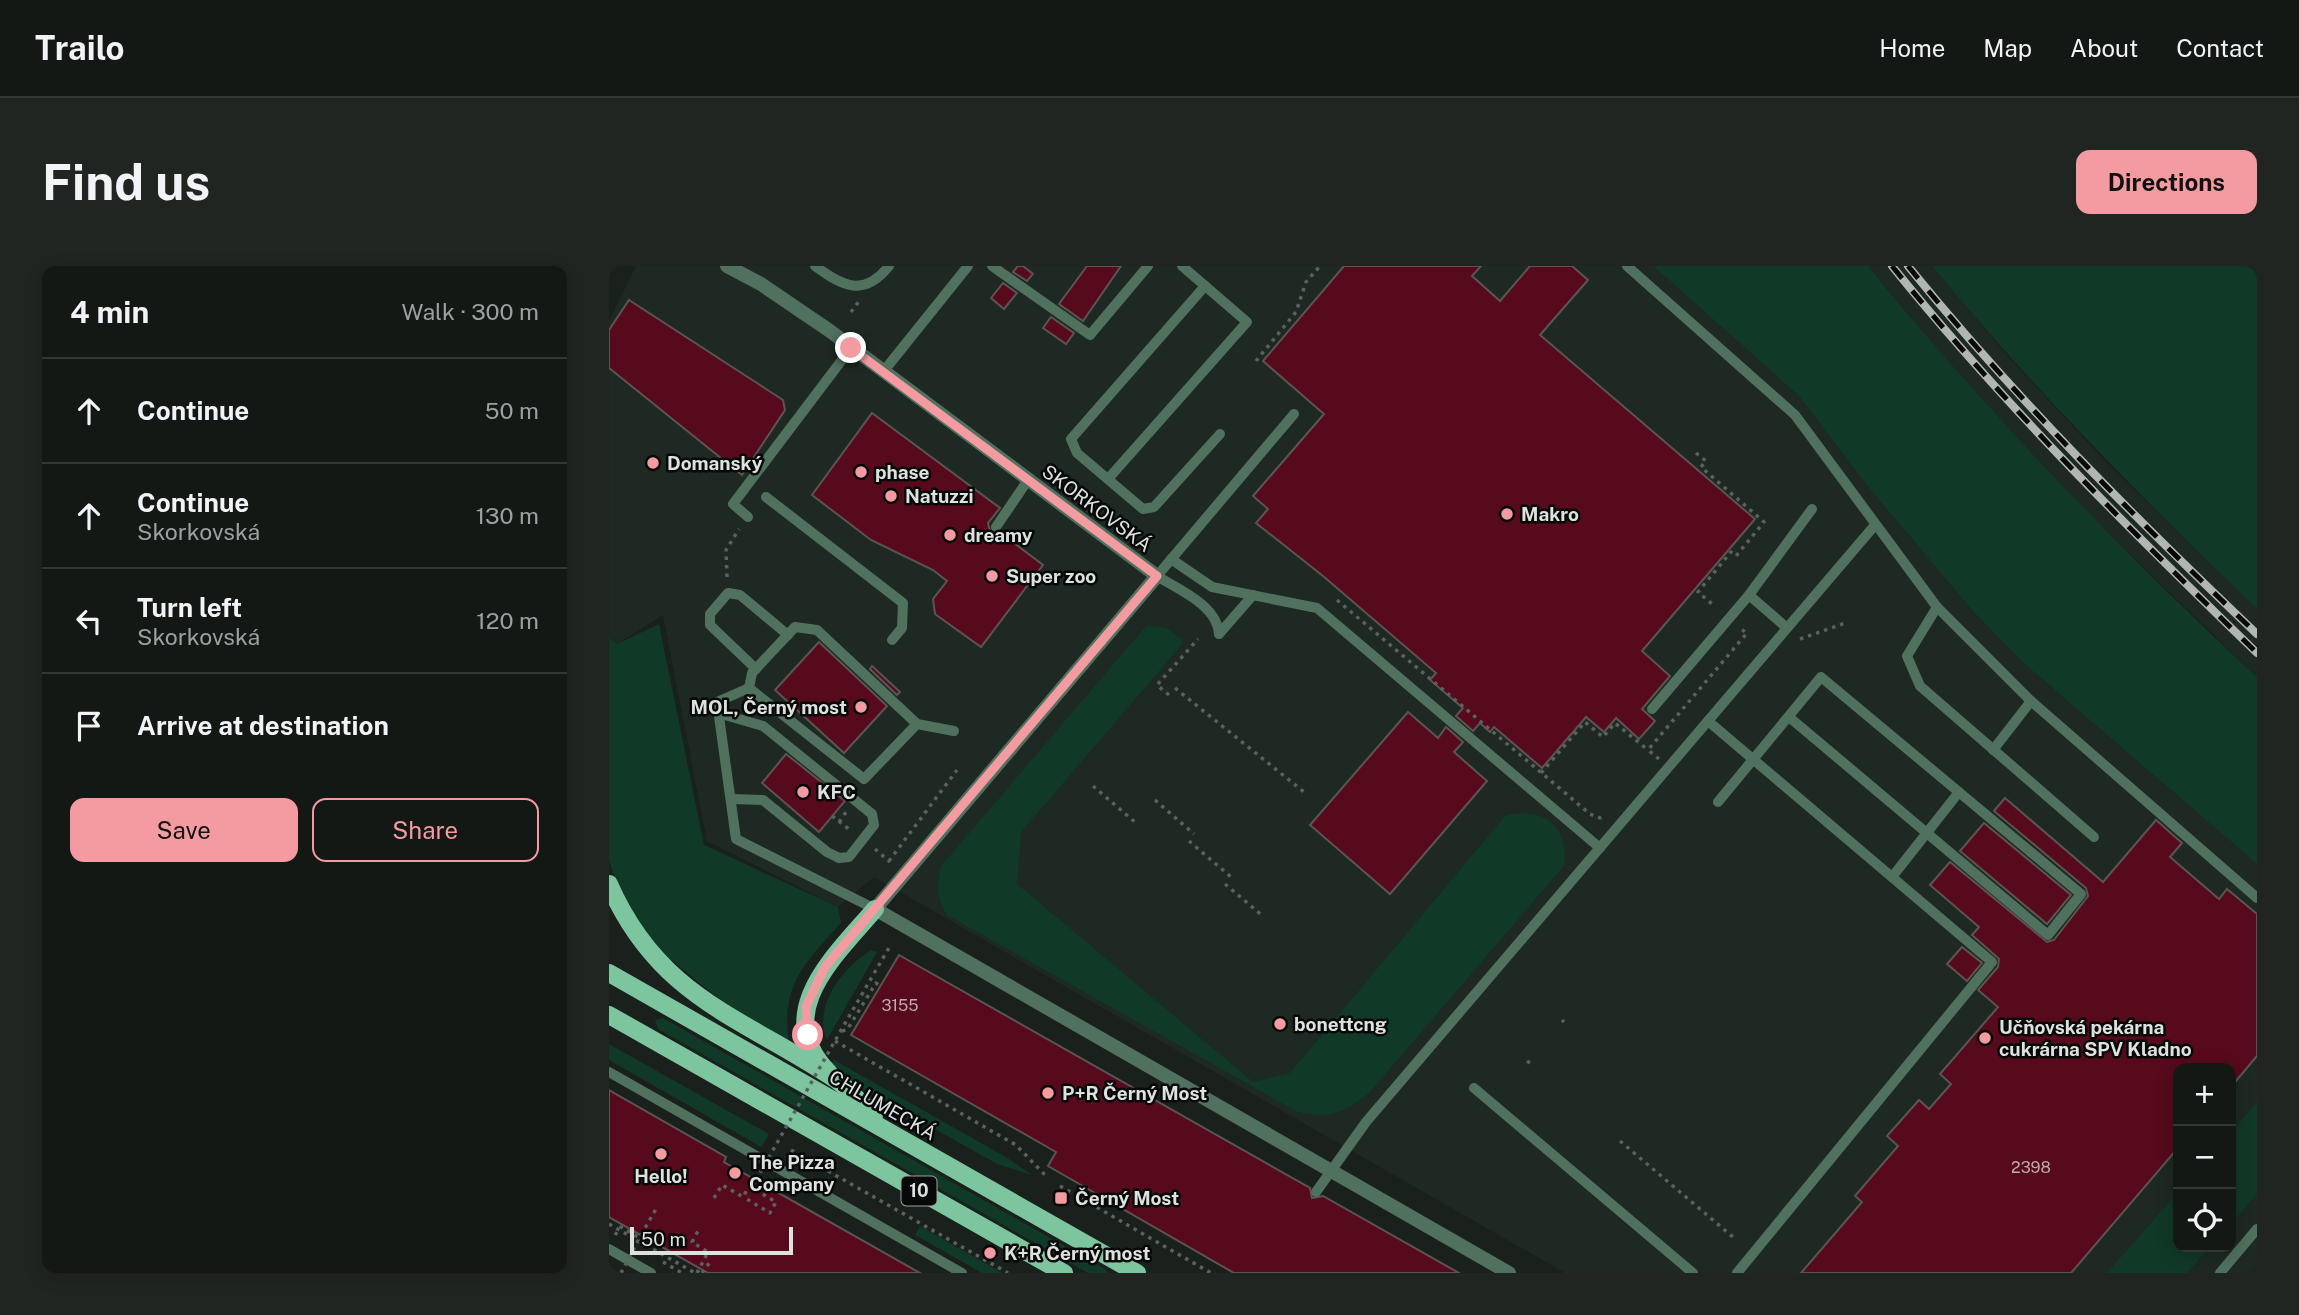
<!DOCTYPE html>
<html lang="en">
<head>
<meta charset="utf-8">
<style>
  body { margin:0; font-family:"Public Sans",sans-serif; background:#212522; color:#f1f3f6 }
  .controls { position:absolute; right:21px; bottom:21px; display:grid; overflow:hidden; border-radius:14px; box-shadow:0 4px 18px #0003 }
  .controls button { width:63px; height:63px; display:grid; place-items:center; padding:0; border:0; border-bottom:2px solid #333734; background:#141815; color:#f1f3f6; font:35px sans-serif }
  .scale { position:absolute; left:21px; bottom:18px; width:163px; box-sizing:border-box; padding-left:7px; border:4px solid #dee2df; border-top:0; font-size:19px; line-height:24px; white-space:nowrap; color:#dee2df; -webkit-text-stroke:5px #070908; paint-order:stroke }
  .stop { position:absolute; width:21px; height:21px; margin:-16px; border:5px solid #f49aa1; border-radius:50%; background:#fff }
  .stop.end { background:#f49aa1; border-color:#fff; box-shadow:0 2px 7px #0008 }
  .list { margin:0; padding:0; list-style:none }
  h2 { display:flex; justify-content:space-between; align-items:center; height:91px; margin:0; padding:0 28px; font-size:30px }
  h2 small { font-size:23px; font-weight:400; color:#9da0a0 }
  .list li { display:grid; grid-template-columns:46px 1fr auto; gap:21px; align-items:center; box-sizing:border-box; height:105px; padding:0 28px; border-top:2px solid #333734 }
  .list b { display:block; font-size:26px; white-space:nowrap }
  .list p { margin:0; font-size:23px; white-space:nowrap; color:#9da0a0 }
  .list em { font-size:23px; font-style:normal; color:#9da0a0 }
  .actions { display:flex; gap:14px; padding:21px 28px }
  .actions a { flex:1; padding:16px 0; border:2px solid #f49aa1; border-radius:14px; text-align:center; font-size:24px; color:#f49aa1 }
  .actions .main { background:#f49aa1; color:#111 }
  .icon { flex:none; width:38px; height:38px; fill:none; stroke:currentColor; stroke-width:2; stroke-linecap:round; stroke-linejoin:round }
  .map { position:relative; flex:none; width:1648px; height:1007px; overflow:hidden; border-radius:14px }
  header { display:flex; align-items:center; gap:42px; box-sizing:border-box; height:98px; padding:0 35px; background:#141815; border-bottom:2px solid #333734 }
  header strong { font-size:33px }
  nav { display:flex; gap:38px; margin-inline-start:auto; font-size:24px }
  .intro { display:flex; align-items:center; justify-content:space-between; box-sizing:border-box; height:168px; padding:0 42px }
  h1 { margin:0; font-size:49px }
  .button { padding:18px 32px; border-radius:14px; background:#f49aa1; color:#111; font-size:24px; font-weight:700 }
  main { display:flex; gap:42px; padding:0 42px }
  aside { flex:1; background:#141815; border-radius:14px; box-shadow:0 4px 18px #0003 }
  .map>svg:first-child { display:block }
</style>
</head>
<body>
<header>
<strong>Trailo</strong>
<nav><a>Home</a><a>Map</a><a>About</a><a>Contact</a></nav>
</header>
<div class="intro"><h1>Find us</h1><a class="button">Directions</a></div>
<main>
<aside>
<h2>4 min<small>Walk · 300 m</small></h2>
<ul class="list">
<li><svg class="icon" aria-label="ahead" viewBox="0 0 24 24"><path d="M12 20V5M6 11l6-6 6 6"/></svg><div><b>Continue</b></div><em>50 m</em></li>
<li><svg class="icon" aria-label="ahead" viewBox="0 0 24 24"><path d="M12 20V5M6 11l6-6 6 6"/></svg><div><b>Continue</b><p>Skorkovská</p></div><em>130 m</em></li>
<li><svg class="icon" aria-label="left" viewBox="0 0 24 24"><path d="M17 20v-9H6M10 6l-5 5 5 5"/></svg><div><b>Turn left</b><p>Skorkovská</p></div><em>120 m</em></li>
<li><svg class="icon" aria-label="arrive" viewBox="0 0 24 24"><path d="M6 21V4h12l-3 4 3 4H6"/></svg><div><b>Arrive at destination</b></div></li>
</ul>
<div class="actions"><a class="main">Save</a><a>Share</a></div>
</aside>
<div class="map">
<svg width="1648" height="1007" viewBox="0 0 1648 1007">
  <rect width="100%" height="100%" fill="#1a201c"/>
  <!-- built -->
  <g fill="#1d2922" fill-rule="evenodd">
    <path d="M27 0H1044L1189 129 1260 222 1362 343 1410 393 1648 597V1007H956L265 611 229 641 98 575 54 349 8 378 0 371V55ZM1569 802H1622V981H1569Z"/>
    <polygon points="1259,0 1323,0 1395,86 1499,198 1648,343 1648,411 1465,234 1360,121"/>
  </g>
  <!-- green -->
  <g fill="#113927">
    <path d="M1044 0H1259C1379 147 1509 282 1648 411V598L1410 393 1362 343 1260 222 1189 129Z"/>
    <path d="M1323 0H1648V343C1534 233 1423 122 1323 0Z"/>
    <path d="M50 358 95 579 229 641 232 657C194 699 170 721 181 781L132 751 49 683 30 658 4 606 0 595V371L8 378Z"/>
    <path d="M538 359 558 362 575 376 412 566 408 618 644 816 681 807 896 550C934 539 961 561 955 600L761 826C737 846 718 855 687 845L338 649C328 631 327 621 332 600Z"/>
    <path d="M262 684 268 686 218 774C203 741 234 701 262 684Z"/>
    <polygon points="54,752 496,1003 499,1007 479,1007 49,763 46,754"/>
    <polygon points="0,778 160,868 152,881 0,794"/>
    <polygon points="225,794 397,891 423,909 388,898 230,809 221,800"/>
    <polygon points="1648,836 1648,928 1622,958 1622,866"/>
    <polygon points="1569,926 1569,981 1601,981 1578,1007 1498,1007"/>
    <polygon points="311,960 393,1007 373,1007 306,969"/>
  </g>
  <!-- building -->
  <g fill="#570a1b" stroke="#5c5354" stroke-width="2">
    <polygon points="409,0 414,0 424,8 418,15 404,6"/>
    <polygon points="478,0 512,0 474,55 450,38"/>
    <polygon points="735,0 872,0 863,10 891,35 921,0 963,0 979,14 931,69 1146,253 1033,385 1061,410 1033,443 1046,455 1030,473 1007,452 995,466 977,451 933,502 885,461 881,466 871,457 864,465 847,450 854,442 821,414 827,407 714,310 647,257 659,243 644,230 715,148 654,95"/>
    <polygon points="394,17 408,27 395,43 382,32"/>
    <polygon points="20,34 174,134 176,144 133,209 0,102 0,64"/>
    <polygon points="442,51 465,67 457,78 434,62"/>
    <polygon points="263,147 391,242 379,257 381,265 386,268 392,267 434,299 372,381 326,348 324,333 338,315 324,304 262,274 203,229"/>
    <polygon points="210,376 278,440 235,487 166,424"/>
    <polygon points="263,400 291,426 288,429 261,403"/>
    <polygon points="799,446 829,472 837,461 854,476 845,486 878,515 781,628 701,559"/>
    <polygon points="177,488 236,535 210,566 153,517"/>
    <polygon points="1396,532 1494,616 1547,554 1573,577 1561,591 1610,633 1618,623 1648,648 1648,790 1622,821 1622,802 1569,802 1569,882 1462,1007 1192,1007 1253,936 1246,930 1289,880 1278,870 1310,834 1320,843 1342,818 1331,808 1389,741 1369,724 1389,701 1390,693 1363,669 1370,661 1321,619 1341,596 1438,676 1445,674 1479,630 1477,622 1385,545"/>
    <polygon points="1375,557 1462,629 1438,658 1351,585"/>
    <polygon points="1353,681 1373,697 1358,715 1338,698"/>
    <polygon points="290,689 701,922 703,932 714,930 850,1007 625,1007 439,900 447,886 242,769"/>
    <polygon points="0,824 117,891 115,896 311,1007 99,1007 0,951"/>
  </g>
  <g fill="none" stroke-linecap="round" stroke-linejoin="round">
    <!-- path -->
    <g stroke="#5b615d" stroke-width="3.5" stroke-dasharray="3.5 5" stroke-linecap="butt">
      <polyline points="242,46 251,34"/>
      <polyline points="647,95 687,46 697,16 711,0"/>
      <polyline points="1087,187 1097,195 1092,201 1155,256 1127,290 1122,286 1089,326 1103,338"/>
      <polyline points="118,311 117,284 130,263"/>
      <polyline points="728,334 981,548 991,552 996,550"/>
      <polyline points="1191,373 1239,356"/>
      <polyline points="566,422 695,526"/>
      <polyline points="560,429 548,419 589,373"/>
      <polyline points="1050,493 1039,484 1138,367 1132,363"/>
      <polyline points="932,507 976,456 994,471 1006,457 1039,484"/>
      <polyline points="484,520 527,557"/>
      <polyline points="546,534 585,568"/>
      <polyline points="223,550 241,564"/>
      <polyline points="230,556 237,546"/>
      <polyline points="580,575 622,611"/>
      <polyline points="266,583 281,596"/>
      <polyline points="280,595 348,504"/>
      <polyline points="616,618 655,651"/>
      <polyline points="953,754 955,756"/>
      <polyline points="233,765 238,764 267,717 271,720"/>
      <polyline points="231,766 281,680"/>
      <polyline points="226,775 407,879 436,909"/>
      <polyline points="918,795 921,797"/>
      <polyline points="1011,875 1124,971"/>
      <polyline points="182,884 399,1007"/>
      <polyline points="451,920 602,1007"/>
      <polyline points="105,932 113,919 134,931 140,920 167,936 161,947 136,932"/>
      <polyline points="6,969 12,961 31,972"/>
      <polyline points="32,969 47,943"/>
      <polyline points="54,996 73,1007"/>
      <polyline points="88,1007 99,986 83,976 89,965"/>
      <polyline points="93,1007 101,996"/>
    </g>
    <!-- service -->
    <g stroke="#4f715e" stroke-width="10">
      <path d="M206 0C233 20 255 32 280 0"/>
      <polyline points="383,0 481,69 539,0"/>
      <polyline points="1018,0 1186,149 1328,341 1422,435 1648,632"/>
      <polyline points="596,20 462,173 468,187 534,243 545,241 611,168"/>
      <polyline points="274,106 359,0"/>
      <polyline points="499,213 638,56 573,0"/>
      <polyline points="157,231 294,337 293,362 283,374"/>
      <polyline points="139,251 124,238 242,82"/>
      <polyline points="387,261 419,214"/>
      <polyline points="562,293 603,321 708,342 991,582"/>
      <polyline points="1140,329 1178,362"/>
      <polyline points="1328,341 1298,390 1311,420 1485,571"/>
      <path d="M610 368C608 339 570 324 548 310L685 148"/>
      <polyline points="610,368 644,329"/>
      <polyline points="147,403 101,359 101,348 119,327 131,329 179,369"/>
      <polyline points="140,422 143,407 186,361 208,364 308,458"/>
      <polyline points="1043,443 1140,329 1203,243"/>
      <polyline points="109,447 154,460 263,548 265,559 240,591 230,592 218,586 154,534 123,533"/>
      <polyline points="1099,455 1383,696 1128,1007"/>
      <polyline points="1384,484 1422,435"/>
      <polyline points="1109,536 1212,411 1472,628 1439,669 1180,451"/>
      <polyline points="1283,611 1350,526"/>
      <polyline points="266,643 127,573 108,436 140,422 255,513 308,458 345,465"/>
      <polyline points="0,806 353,1007"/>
      <polyline points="865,822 1084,1007"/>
      <polyline points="707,926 757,856 1266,259"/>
      <polyline points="0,983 42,1007"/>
      <polyline points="1611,1007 1648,963"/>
    </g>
    <!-- tertiary -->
    <polyline stroke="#4f715e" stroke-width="14" points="118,0 152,18 221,65 548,310 266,643 900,1007"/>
    <!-- primary -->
    <g stroke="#7dc59f" stroke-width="18">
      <path d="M0 618C50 732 133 751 226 813 240 823 252 838 265 850"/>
      <polyline points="0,707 528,1007"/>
      <polyline points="0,749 455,1007"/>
      <path d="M220 807C161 747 226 690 266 643"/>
    </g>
    <defs>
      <g id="rail">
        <path d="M1283 0C1395 139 1520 263 1648 387"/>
        <path d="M1299 0C1406 132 1525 251 1648 368"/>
      </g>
    </defs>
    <!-- rail casing -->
    <use href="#rail" stroke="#b2b6b3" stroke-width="8"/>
    <!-- rail -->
    <use href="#rail" stroke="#070908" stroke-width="5" stroke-dasharray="16" stroke-linecap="butt"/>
    <!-- path-bridge -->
    <g stroke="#5b615d" stroke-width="3.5" stroke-dasharray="3.5 5" stroke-linecap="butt">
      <polyline points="147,914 231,766"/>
      <polyline points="0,958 86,1007"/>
      <polyline points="12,1007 32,969"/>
    </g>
  </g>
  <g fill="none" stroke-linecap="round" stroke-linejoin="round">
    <!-- route -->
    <polyline stroke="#f49aa1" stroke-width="9" points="199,769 197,741 216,701 548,310 242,82"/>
  </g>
  <!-- markers -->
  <g fill="#f49aa1" stroke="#070908" stroke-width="2.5">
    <circle cx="44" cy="197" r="7"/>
    <circle cx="252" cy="206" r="7"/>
    <circle cx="282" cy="230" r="7"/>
    <circle cx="898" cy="248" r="7"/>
    <circle cx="341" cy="269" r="7"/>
    <circle cx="383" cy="310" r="7"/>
    <circle cx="252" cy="441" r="7"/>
    <circle cx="194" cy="526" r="7"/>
    <circle cx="671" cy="758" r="7"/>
    <circle cx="1376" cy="772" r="7"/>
    <circle cx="439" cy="827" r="7"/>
    <circle cx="52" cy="888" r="7"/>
    <circle cx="126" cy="907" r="7"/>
    <rect x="445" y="925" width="14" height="14" rx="3.5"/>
    <circle cx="381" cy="987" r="7"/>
  </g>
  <g text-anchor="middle" stroke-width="5" stroke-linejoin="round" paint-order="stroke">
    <!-- number labels -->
    <g font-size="16" fill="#bcacae">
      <text x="291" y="745">3155</text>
      <text x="1422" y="907">2398</text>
    </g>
    <!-- shield labels -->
    <rect fill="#070908" stroke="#9ea19e" stroke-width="2" x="292.5" y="910.5" width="35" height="29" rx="5"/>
    <g font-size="18" font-weight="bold" fill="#dee2df">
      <text x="310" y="931">10</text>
    </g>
    <!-- poi labels -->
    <g font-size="19" font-weight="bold" fill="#dee2df" stroke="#070908" text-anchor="start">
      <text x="58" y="204">Domanský</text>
      <text x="266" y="213">phase</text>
      <text x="296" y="237">Natuzzi</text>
      <text x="912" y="255">Makro</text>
      <text x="355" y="276">dreamy</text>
      <text x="397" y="317">Super zoo</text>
      <text x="238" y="448" text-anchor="end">MOL, Černý most</text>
      <text x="208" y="533">KFC</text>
      <text x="685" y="765">bonettcng</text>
      <text x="1390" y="768">Učňovská pekárna<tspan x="1390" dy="22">cukrárna SPV Kladno</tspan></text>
      <text x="453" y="834">P+R Černý Most</text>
      <text x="140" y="903">The Pizza<tspan x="140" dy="22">Company</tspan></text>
      <text x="52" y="917" text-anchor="middle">Hello!</text>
      <text x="466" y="939">Černý Most</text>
      <text x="395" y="994">K+R Černý most</text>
    </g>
    <!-- street labels -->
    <g font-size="19" fill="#dee2df" stroke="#070908">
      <text transform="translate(488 242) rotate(37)" y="7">SKORKOVSKÁ</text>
      <text transform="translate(274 839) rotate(30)" y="7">CHLUMECKÁ</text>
    </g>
  </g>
</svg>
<div class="controls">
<button>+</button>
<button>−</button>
<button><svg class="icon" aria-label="locate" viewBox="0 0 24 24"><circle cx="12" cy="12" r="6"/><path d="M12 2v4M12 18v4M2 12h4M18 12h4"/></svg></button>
</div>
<div class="scale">50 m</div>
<div class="stop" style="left:199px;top:769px"></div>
<div class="stop end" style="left:242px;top:82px"></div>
</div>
</main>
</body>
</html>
